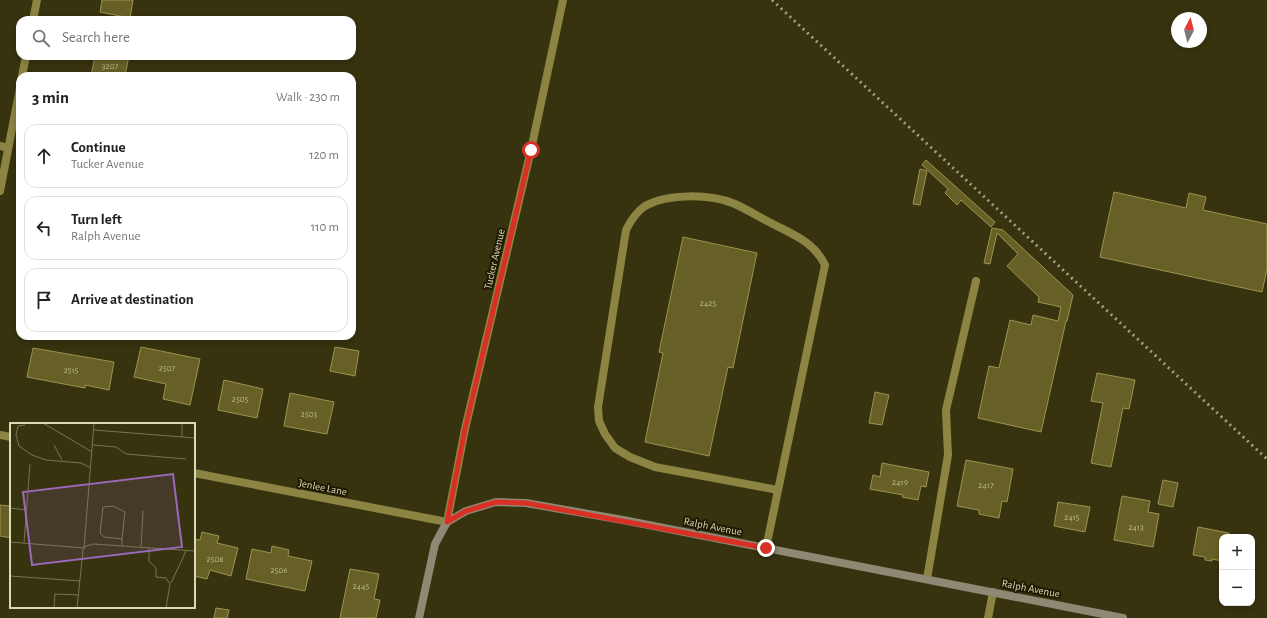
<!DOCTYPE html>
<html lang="en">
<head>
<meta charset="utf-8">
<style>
  body { margin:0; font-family:"Alegreya Sans",sans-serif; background:#f6f6f6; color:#222 }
  .controls { position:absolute; right:12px; bottom:12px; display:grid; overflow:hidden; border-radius:8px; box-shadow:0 2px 6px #0003 }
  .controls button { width:36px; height:36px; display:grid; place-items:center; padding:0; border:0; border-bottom:1px solid #e0e0e0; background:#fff; color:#222; font:20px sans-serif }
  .compass { position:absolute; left:1171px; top:12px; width:36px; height:36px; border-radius:50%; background:#fff; box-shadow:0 2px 6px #0003; rotate:7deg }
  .stop { position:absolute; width:12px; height:12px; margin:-9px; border:3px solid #d93025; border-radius:50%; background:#fff }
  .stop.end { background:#d93025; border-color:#fff; box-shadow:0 1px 4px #0008 }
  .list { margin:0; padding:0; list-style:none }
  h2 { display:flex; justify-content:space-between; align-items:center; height:52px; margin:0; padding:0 16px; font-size:17px }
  h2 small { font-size:13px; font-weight:400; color:#767676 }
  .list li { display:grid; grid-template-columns:26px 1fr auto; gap:12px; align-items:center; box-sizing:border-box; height:64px; margin:0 8px 8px; padding:0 8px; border:1px solid #e0e0e0; border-radius:12px }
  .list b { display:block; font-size:15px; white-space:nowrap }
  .list p { margin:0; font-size:13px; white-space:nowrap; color:#767676 }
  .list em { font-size:13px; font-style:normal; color:#767676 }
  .icon { flex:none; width:22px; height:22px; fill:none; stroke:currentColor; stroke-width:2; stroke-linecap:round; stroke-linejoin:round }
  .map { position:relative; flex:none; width:1267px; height:618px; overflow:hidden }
  .search { position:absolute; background:#fff; box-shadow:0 2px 6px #0003; left:16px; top:16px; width:340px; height:44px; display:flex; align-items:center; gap:10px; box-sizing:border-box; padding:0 14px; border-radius:12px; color:#767676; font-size:15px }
  .panel { position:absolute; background:#fff; box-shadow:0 2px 6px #0003; left:16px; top:72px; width:340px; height:268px; border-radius:12px }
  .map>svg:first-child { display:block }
</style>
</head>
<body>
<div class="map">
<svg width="1267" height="618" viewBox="0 0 1267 618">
  <rect width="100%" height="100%" fill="#37330f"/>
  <!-- building -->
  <g fill="#676026" stroke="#9b9351">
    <polygon points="102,0 133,0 130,18 100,12"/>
    <polygon points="95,56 129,56 125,76 91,76"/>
    <polygon points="926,160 995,222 991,227 961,200 957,205 945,193 948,189 922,165"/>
    <polygon points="920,169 927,171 920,205 913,204"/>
    <polygon points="1114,192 1186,208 1189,193 1206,197 1203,210 1267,224 1267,269 1262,292 1100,257"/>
    <polygon points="992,228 1003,230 1073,295 1067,321 1066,321 1041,432 978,418 989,366 999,368 1010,320 1031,325 1033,315 1058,321 1061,307 1038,302 1039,297 1007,266 1018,254 997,233 990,264 984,263"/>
    <polygon points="683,237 757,253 733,368 728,367 709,456 645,442 663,353 659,352"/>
    <polygon points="141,347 200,359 190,405 163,399 166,384 134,377"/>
    <polygon points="335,347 359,351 355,376 330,371"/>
    <polygon points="33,348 114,362 109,390 85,385 85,388 27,377"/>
    <polygon points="1097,373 1135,380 1129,409 1123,408 1111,467 1091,463 1103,403 1091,401"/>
    <polygon points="224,380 263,389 257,418 218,410"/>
    <polygon points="875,392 889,395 882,425 869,423"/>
    <polygon points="290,393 334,402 327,434 284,426"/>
    <polygon points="966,460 1013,469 1007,502 1002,501 999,518 979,514 979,510 957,506"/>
    <polygon points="882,463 929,472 926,487 921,486 918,500 902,497 903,495 870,489 873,475 880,477"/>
    <polygon points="1163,480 1178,483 1173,507 1158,504"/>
    <polygon points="1122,496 1150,501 1148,512 1159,514 1153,547 1114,540"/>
    <polygon points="1058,502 1090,507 1085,532 1054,526"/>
    <polygon points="0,505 10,506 11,505 11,538 0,536"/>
    <polygon points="1198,527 1229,533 1229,537 1222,537 1222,561 1212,559 1212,561 1205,560 1205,557 1193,555"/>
    <polygon points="202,532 219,536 217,543 238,548 231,576 210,570 207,579 194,576 194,539 200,540"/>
    <polygon points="272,546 289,550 288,556 312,561 305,591 246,579 252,549 271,553"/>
    <polygon points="350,569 379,574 374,599 380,600 376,618 340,618"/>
    <polygon points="216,608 229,610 227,618 214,618"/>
  </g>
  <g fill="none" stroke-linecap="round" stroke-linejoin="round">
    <!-- lane -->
    <g stroke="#8c8442" stroke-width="8">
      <polyline points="447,522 465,429 531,150 563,0"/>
      <path d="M766 548 825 265C814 242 794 235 773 224 761 218 748 210 735 204 711 194 668 193 645 206 636 212 631 220 626 230L598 407 599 421 605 434 615 448 630 457 655 467 778 490"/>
      <polyline points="927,579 948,455 946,410 976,281"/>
      <polyline points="988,618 993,592"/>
    </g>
    <!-- street -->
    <g stroke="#8c8442" stroke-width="8">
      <polyline points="33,20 37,0"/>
      <polyline points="22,76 26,56"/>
      <polyline points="0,146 8,148"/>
      <polyline points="0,191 20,88"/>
      <polyline points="0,435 11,437"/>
      <polyline points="194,473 447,522"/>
    </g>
    <!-- secondary -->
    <polyline stroke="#8e8875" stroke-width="8" points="419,618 435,544 447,522 466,511 496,502 526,503 623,520 1123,618"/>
    <!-- rail -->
    <polyline stroke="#a4a07e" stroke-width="3" stroke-dasharray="2 4" stroke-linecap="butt" points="772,0 1267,459"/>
  </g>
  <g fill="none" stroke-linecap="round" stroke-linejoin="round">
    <!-- route -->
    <polyline stroke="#d93025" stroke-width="5" points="531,150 465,429 447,522 466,511 496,502 526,503 766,548"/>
  </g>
  <g text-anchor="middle" stroke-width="4" stroke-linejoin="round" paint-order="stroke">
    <!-- number labels -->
    <g font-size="9" fill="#beba93">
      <text x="110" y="69">3207</text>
      <text x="708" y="306">2425</text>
      <text x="167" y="371">2507</text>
      <text x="71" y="373">2515</text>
      <text x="240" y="402">2505</text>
      <text x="309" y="417">2503</text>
      <text x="900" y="485">2419</text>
      <text x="986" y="488">2417</text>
      <text x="1072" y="520">2415</text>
      <text x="1136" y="530">2413</text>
      <text x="215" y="562">2508</text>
      <text x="279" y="573">2506</text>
      <text x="361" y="589">2445</text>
    </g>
    <!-- street labels -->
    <g font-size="11" fill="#dbd8b7" stroke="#1e1a01">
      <text transform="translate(494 259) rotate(-77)" y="4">Tucker Avenue</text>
      <text transform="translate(323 487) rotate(11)" y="4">Jenlee Lane</text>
      <text transform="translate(713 526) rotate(11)" y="4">Ralph Avenue</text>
      <text transform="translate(1031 588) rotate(11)" y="4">Ralph Avenue</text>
    </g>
  </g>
  <!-- overview -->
  <g transform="translate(10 423)">
    <rect width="185" height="185" fill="#37330f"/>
    <path fill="none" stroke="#797552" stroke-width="1" d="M33 0 82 29M15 2 8 3 6 12 9 23 22 32 36 37 71 40 81 45M84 7 185 15M172 14V0M44 22 52 37M83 22 106 24 116 31 176 36M0 85 17 87M0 119 74 125 84 0M14 120 20 41M112 123V116L115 89 103 83 93 84 90 110 94 114 112 116M131 124 133 88M139 125V138L146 145V154L156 155 160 161 156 185M0 153 70 158M161 160 176 128M44 185 45 171 69 172M67 185 73 127 76 123 83 121 185 128"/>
    <path fill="#9d68bc" fill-opacity="0.15" stroke="#9d68bc" stroke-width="2" d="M163 51 172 124 22 142 13 69Z"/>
    <rect width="185" height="185" fill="none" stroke="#dbd8b7" stroke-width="2"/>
  </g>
</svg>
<div class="controls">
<button>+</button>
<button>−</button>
</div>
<svg class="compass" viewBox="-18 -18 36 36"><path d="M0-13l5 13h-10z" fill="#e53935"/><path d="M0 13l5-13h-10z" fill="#767676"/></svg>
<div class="stop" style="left:531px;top:150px"></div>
<div class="stop end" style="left:766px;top:548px"></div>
<div class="search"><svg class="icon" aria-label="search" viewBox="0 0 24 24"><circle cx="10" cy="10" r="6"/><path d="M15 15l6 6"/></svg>Search here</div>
<section class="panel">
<h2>3 min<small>Walk · 230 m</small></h2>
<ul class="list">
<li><svg class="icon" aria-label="ahead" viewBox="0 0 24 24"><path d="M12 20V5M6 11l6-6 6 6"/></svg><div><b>Continue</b><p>Tucker Avenue</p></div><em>120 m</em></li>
<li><svg class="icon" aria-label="left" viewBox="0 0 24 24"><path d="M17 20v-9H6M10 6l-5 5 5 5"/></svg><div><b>Turn left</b><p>Ralph Avenue</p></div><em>110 m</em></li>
<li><svg class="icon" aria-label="arrive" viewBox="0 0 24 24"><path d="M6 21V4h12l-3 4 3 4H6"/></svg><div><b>Arrive at destination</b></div></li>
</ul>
</section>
</div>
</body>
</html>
